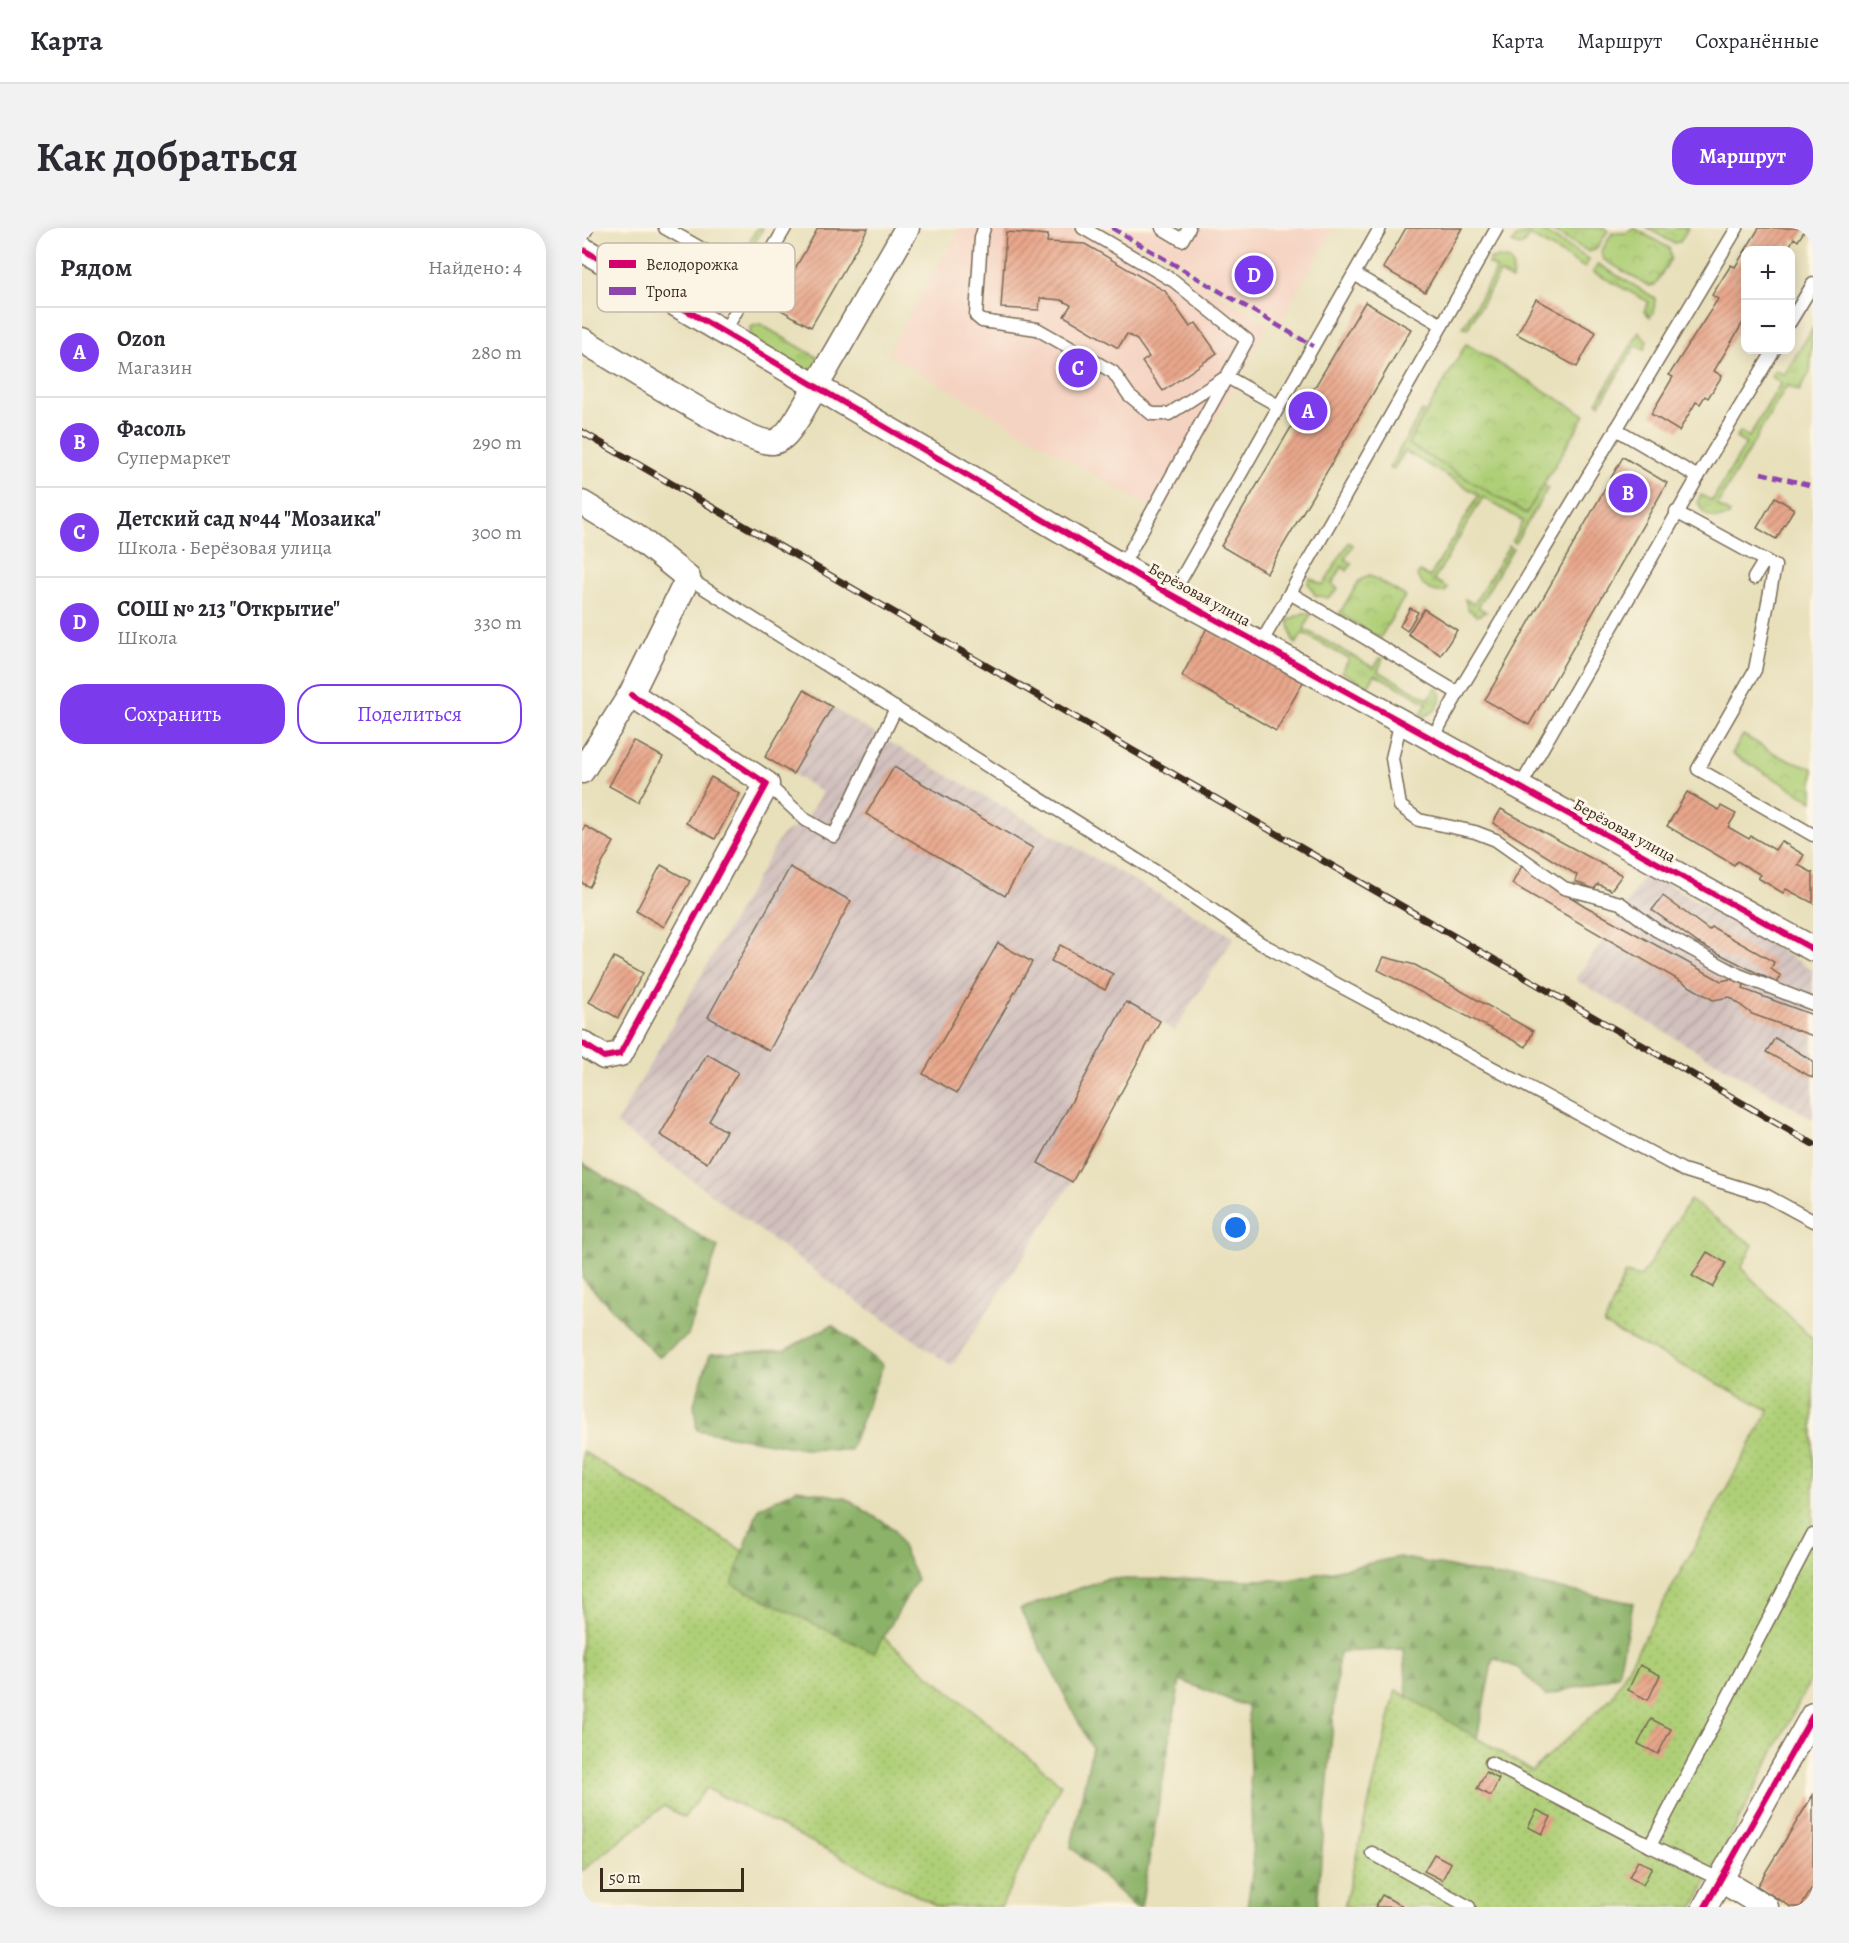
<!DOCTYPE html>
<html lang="ru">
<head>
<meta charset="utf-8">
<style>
  body { margin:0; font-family:Alegreya,serif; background:#f2f2f3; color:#2b2b33 }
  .controls { position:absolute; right:18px; top:18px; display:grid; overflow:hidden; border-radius:12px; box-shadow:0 3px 15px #0003 }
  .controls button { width:54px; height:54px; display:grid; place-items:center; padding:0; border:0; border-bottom:2px solid #e1e1e2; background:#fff; color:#2b2b33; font:30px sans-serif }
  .scale { position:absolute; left:18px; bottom:15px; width:144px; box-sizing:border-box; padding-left:6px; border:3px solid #3b2a1e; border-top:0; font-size:16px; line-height:21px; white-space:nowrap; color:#3b2a1e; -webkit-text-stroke:4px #fcf5e5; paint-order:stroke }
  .you { position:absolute; left:654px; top:1000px; width:21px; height:21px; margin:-15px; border:4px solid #fff; border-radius:50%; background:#1a73e8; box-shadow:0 0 0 9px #1a73e833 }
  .badge { display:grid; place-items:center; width:39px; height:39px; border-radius:50%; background:#7c3aed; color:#fff; font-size:20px; font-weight:700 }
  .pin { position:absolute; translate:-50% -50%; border:3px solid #fff; box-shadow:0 2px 6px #0006 }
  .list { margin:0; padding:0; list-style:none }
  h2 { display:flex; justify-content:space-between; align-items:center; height:78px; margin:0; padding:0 24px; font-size:26px }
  h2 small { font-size:20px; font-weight:400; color:#7c7c81 }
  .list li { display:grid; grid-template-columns:39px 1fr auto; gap:18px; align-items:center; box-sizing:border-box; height:90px; padding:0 24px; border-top:2px solid #e1e1e2 }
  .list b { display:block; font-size:22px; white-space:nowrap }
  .list p { margin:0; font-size:20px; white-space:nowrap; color:#7c7c81 }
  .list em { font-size:20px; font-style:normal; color:#7c7c81 }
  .actions { display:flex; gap:12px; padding:18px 24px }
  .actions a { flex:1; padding:14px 0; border:2px solid #7c3aed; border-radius:24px; text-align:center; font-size:21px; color:#7c3aed }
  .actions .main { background:#7c3aed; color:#fff }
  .map { position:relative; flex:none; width:1231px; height:1679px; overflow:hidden; border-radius:24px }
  header { display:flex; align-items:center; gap:36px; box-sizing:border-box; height:84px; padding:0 30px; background:#fff; border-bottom:2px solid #e1e1e2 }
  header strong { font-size:28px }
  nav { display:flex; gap:33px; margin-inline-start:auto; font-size:21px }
  .intro { display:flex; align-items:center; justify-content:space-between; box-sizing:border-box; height:144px; padding:0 36px }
  h1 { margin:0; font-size:42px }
  .button { padding:15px 27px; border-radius:24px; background:#7c3aed; color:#fff; font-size:21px; font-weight:700 }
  main { display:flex; gap:36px; padding:0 36px }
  aside { flex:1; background:#fff; border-radius:24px; box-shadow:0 3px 15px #0003 }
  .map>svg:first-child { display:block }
</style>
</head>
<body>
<header>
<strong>Карта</strong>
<nav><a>Карта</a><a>Маршрут</a><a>Сохранённые</a></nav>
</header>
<div class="intro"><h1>Как добраться</h1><a class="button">Маршрут</a></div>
<main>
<aside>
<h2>Рядом<small>Найдено: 4</small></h2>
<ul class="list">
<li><span class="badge">A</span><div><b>Ozon</b><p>Магазин</p></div><em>280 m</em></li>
<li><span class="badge">B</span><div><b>Фасоль</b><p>Супермаркет</p></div><em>290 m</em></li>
<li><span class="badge">C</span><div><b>Детский сад №44 &quot;Мозаика&quot;</b><p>Школа · Берёзовая улица</p></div><em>300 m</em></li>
<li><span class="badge">D</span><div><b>СОШ № 213 &quot;Открытие&quot;</b><p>Школа</p></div><em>330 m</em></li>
</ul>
<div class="actions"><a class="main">Сохранить</a><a>Поделиться</a></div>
</aside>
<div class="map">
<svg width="1231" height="1679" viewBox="0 0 1231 1679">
  <defs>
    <pattern id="industrial-furrows" width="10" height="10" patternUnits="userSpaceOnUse" patternTransform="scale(1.5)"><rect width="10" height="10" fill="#d1c0bd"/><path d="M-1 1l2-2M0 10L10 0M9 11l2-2" fill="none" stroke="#b4a5a2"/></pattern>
    <pattern id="grass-tufts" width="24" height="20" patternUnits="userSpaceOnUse" patternTransform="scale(1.5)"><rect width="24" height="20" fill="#afcf77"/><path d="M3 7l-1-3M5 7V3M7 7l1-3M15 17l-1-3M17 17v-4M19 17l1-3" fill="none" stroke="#97b266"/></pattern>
    <pattern id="forest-firs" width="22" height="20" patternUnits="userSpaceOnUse" patternTransform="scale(1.5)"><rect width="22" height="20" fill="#8bb268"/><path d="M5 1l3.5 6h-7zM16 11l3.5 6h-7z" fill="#739155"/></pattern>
    <pattern id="park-crowns" width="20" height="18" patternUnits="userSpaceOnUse" patternTransform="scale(1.5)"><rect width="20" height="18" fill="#afcf77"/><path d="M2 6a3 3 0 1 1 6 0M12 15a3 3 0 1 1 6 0" fill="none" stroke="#97b266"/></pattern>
    <pattern id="garden-dots" width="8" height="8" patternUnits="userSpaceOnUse" patternTransform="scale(1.5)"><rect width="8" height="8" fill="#afcf77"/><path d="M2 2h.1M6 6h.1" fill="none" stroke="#97b266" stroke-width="1.8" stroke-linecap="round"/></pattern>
    <pattern id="building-hatch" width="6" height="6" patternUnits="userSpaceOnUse" patternTransform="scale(1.5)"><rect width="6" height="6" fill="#e9a78c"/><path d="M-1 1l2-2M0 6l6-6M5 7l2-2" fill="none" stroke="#be8872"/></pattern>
  </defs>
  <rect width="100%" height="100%" fill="#fcf5e5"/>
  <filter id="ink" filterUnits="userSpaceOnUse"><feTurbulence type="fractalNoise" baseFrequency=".0167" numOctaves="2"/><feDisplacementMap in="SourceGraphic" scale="12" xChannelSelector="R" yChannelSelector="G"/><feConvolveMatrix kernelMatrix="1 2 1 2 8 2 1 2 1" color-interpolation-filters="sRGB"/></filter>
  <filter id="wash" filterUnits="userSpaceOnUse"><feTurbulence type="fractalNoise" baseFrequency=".008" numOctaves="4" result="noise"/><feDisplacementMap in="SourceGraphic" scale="24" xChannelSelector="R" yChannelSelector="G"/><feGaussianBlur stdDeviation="1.35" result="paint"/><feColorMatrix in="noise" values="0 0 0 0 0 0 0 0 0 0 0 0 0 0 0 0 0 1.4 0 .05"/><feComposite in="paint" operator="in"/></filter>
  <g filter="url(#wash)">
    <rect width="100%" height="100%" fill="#e8e0bb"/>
    <!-- built -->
    <g fill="#f5d3c2">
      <polygon points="378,0 524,0 687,96 580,286 305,125"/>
      <polygon points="539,0 752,0 698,93"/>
    </g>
    <!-- industrial -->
    <g fill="url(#industrial-furrows)">
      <polygon points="222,462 300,510 652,709 592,803 577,793 490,954 370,1138 256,1060 34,896 199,608 224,592 240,564 183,529"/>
      <polygon points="1065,644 1231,742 1231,891 994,752"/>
    </g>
    <!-- grass -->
    <g fill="url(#grass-tufts)" stroke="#757c4a" stroke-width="1.5">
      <polygon points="175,0 181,0 162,35 173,41 169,47 157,38 157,33"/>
      <polygon points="955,0 1007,31 1003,40 947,7 942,16 937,18 930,15 934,9"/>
      <polygon points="916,30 928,32 931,39 930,52 918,45 885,101 881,99 915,41 906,36 909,31"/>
      <polygon points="1016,36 1073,70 1072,84 1068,89 1062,83 1067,74 1011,44"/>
      <polygon points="178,96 245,135 224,148 169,110 168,99"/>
      <path d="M1231 100 1228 144 1217 163 1205 157 1135 277 1148 285 1147 288C1132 293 1120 289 1116 273L1119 267 1130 273 1164 216 1154 210 1158 204 1167 209 1199 155 1189 148 1193 142 1202 147Z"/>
      <polygon points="1057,104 1065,113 1062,122 1054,117 1018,176 1015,174"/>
      <path d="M840 183 844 185 826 216 944 285 961 256 966 260 933 315 930 313 941 293 901 269 852 352 866 360 863 364C850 365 841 360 835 348L838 344 848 349 897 267 823 223 811 242 807 240Z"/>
      <polygon points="767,314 771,317 763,331 770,336 765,343 760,339 750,356 756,361 746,370 733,367 726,355 728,350 741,357"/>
      <polygon points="927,318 931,320 896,379 904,384 895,388 886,381 883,371 892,376"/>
      <path d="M722 385 729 386 722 401 792 440 798 430H801L796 443 847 471 853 460 856 461C862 474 855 484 842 488L839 486 845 475 793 446 786 458 760 444 767 431 721 405 714 416 711 413 706 392Z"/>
    </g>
    <!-- forest -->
    <g fill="url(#forest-firs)" stroke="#636e43" stroke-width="1.5">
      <polygon points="0,935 136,1019 106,1107 76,1129 0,1050"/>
      <polygon points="250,1097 301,1137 268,1222 223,1221 115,1202 112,1176 128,1126 203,1122"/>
      <polygon points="215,1261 263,1270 312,1301 335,1351 292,1426 149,1356 177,1280"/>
      <polygon points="817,1329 1051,1375 1036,1447 964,1468 936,1440 911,1430 890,1535 828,1519 822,1421 757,1424 735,1679 665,1679 671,1639 666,1479 598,1452 559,1679 553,1679 489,1619 510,1520 438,1381 524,1351 707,1352"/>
    </g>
    <!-- park -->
    <g fill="url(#park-crowns)" stroke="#757c4a" stroke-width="1.5">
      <polygon points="965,0 1022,0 1026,3 1014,21 1007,24"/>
      <polygon points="1052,0 1087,20 1089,30 1073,57 1067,58 1022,32 1019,24 1030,5 1044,5"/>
      <polygon points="1065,0 1106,0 1098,14 1091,15"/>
      <polygon points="884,116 1003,187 944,286 826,216"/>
      <polygon points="787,347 823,368 798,410 757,386 777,353"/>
      <polygon points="1161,507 1199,529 1231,540 1231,573 1150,526"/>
    </g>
    <!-- garden -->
    <g fill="url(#garden-dots)" stroke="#757c4a" stroke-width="1.5">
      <polygon points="1108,972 1171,1017 1159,1040 1231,1112 1231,1447 1112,1679 762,1679 814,1462 950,1543 1030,1469 1187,1182 1022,1097 1043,1045 1059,1049"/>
      <polygon points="0,1223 161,1323 150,1356 292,1425 301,1409 479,1556 419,1679 357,1679 124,1560 102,1590 82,1578 0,1643"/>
    </g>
    <g id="blocks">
      <!-- building -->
      <g fill="url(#building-hatch)">
        <polygon points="236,0 286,0 229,99 192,78"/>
        <polygon points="824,0 880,0 843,64 801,40"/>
        <polygon points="1177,0 1224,0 1216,13 1212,10 1207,19 1204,17 1200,22 1164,22 1164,98 1160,96 1132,143 1140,148 1126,170 1123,168 1118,176 1114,174 1097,203 1069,186 1091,149 1087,147 1136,71 1130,67 1149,37 1153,39"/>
        <polygon points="424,4 466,7 465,14 503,16 583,63 608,99 614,95 635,125 581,163 560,134 567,129 555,112 545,106 536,120 482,88 489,77 479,72 458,70 457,82 419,80"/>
        <polygon points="954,71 1014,104 995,139 935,106"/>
        <polygon points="783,74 829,101 685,345 639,318"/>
        <polygon points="1041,229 1085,255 947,497 903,472"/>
        <polygon points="1193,269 1212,281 1194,311 1175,300"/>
        <polygon points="828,380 836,384 825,403 818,398"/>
        <polygon points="842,381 875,402 859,427 826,406"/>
        <polygon points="625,400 721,454 694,503 600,448"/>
        <polygon points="222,462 250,479 211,546 183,529"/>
        <polygon points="52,513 81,529 56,574 27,558"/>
        <polygon points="312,539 451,620 423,668 284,586"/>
        <polygon points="129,549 158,566 133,611 104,595"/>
        <polygon points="1105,564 1137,582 1139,578 1154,586 1146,599 1167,611 1169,608 1193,622 1199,613 1222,627 1216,637 1231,645 1231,675 1204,661 1201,665 1176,650 1179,647 1155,633 1152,637 1085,598"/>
        <polygon points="919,581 1040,647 1029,662 1016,656 1012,661 993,653 995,647 911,595"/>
        <polygon points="3,598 32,614 7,659 0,655 0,603"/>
        <polygon points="79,637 108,653 82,699 54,683"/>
        <polygon points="940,638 1003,678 1139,753 1148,751 1162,756 1161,761 1231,787 1231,808 1170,786 1148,769 1131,772 930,656"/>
        <polygon points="208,639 269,673 187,823 126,789"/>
        <polygon points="1081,668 1127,702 1130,699 1192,734 1189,741 1199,748 1195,755 1116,715 1070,682"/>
        <polygon points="416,715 450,734 375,865 341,846"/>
        <polygon points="478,717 531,746 523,762 469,733"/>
        <polygon points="32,729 61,745 36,790 7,774"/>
        <polygon points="802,729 833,737 951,803 944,819 796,742"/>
        <polygon points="544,774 578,793 490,954 456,935"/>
        <polygon points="1193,810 1231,833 1231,850 1184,824"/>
        <polygon points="125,826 156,844 127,893 144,903 125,935 78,907"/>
        <polygon points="1125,1024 1144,1035 1130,1059 1110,1048"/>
        <polygon points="1058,1437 1078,1447 1066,1472 1046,1462"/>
        <polygon points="1069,1491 1089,1501 1076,1526 1056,1516"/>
        <polygon points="904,1544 917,1551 909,1568 895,1561"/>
        <polygon points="1231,1567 1231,1659 1219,1679 1209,1679 1175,1658"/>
        <polygon points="955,1582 969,1589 960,1606 946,1599"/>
        <polygon points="852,1626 869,1635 860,1652 842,1643"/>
        <polygon points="1056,1633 1070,1639 1061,1657 1047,1649"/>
        <polygon points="800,1667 822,1679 793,1679"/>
      </g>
    </g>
  </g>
  <g filter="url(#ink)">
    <use href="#blocks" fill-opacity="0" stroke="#786a55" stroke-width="1.5"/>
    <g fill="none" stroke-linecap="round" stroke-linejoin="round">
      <defs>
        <g id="service">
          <polyline points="83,0 173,51"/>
          <polyline points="402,0 399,10 394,88 400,93 455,101 531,144 547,167 570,186 587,186 644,149"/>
          <polyline points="501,0 592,53 665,112 540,338"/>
          <polyline points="580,0 600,12 607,0"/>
          <polyline points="915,0 708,365 876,465 1155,0"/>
          <polyline points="0,9 5,0"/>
          <polyline points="772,46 860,97"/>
          <polyline points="1208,94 1231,56"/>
          <polyline points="142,104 203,0"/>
          <polyline points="645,149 697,178"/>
          <polyline points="1034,201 1116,249 1192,122"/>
          <polyline points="1094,284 1193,338 1173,442 1116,541 1231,607"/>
          <polyline points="106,350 584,650 678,715 1101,942 1185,968 1231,993"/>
          <polyline points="1172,350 1183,332"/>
          <polyline points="590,367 798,0"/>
          <polyline points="679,415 708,365"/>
          <polyline points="819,493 810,530 818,578 837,592 893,604 914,612 982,660 1038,675 1074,702 1157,747 1231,776"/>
          <polyline points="850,511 876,465"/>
          <polyline points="185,556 224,592 252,608 314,480"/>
          <polyline points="938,559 1116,249"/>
          <polyline points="909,1535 1068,1618 1139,1652"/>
          <polyline points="1068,1618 1231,1306"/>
          <polyline points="790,1625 887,1679"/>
        </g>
        <g id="minor">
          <polyline points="0,21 584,364 1231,721"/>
          <path d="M0 112C28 128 168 218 191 214 203 212 211 197 217 188L325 0"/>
          <polyline points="0,275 53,307 106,350 49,466 0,543"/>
          <polyline points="0,815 22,829 38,826 185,556 49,466"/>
          <polyline points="1139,1652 1184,1679"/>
          <polyline points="1123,1679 1231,1487"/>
        </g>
      </defs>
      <!-- service casing -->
      <use href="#service" stroke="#786a55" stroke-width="15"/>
      <!-- minor casing -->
      <use href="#minor" stroke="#786a55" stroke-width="27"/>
      <!-- service -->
      <use href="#service" stroke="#fff" stroke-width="12"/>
      <!-- minor -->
      <use href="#minor" stroke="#fff" stroke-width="24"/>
      <defs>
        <polyline id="rail" points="0,204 1231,916"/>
      </defs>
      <!-- rail casing -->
      <use href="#rail" stroke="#3b2a1e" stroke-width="7"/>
      <!-- rail -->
      <use href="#rail" stroke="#fcf5e5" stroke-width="4.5" stroke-dasharray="14" stroke-linecap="butt"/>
      <!-- quiet -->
      <g stroke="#8e44ad" stroke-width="4.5" stroke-dasharray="9 4.5" stroke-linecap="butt">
        <polyline points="530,0 731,118"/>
        <polyline points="1179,245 1231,258"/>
      </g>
      <defs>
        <g id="cycleway">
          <polyline points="0,21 584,364 1231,721"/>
          <polyline points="0,815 22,829 38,826 185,556 49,466"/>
          <polyline points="1123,1679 1231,1487"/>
        </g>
      </defs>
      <!-- cycleway casing -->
      <use href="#cycleway" stroke="#fcf5e5" stroke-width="10"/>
      <!-- cycleway -->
      <use href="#cycleway" stroke="#d6006c" stroke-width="6"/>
    </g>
  </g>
  <g text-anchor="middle" stroke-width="6" stroke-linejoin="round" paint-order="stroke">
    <!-- street labels -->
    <g font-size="16" fill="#3b2a1e" stroke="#fcf5e5">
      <text transform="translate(618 366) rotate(29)" y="6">Берёзовая улица</text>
      <text transform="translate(1043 602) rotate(29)" y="6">Берёзовая улица</text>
    </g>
  </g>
  <!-- legend -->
  <rect x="15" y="15" width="198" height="69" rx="9" fill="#fcf5e5" stroke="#c2b8a9" stroke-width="1.5"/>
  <rect x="27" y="32" width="27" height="8" fill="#d6006c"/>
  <rect x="27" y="59" width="27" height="8" fill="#8e44ad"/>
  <g font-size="16" fill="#3b2a1e">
    <text x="64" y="42">Велодорожка</text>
    <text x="64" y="69">Тропа</text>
  </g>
</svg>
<div class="controls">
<button>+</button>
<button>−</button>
</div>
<div class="scale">50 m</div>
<div class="you"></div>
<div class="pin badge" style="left:726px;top:183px">A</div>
<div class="pin badge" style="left:1046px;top:265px">B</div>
<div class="pin badge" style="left:496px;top:140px">C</div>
<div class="pin badge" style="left:672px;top:47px">D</div>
</div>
</main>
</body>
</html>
